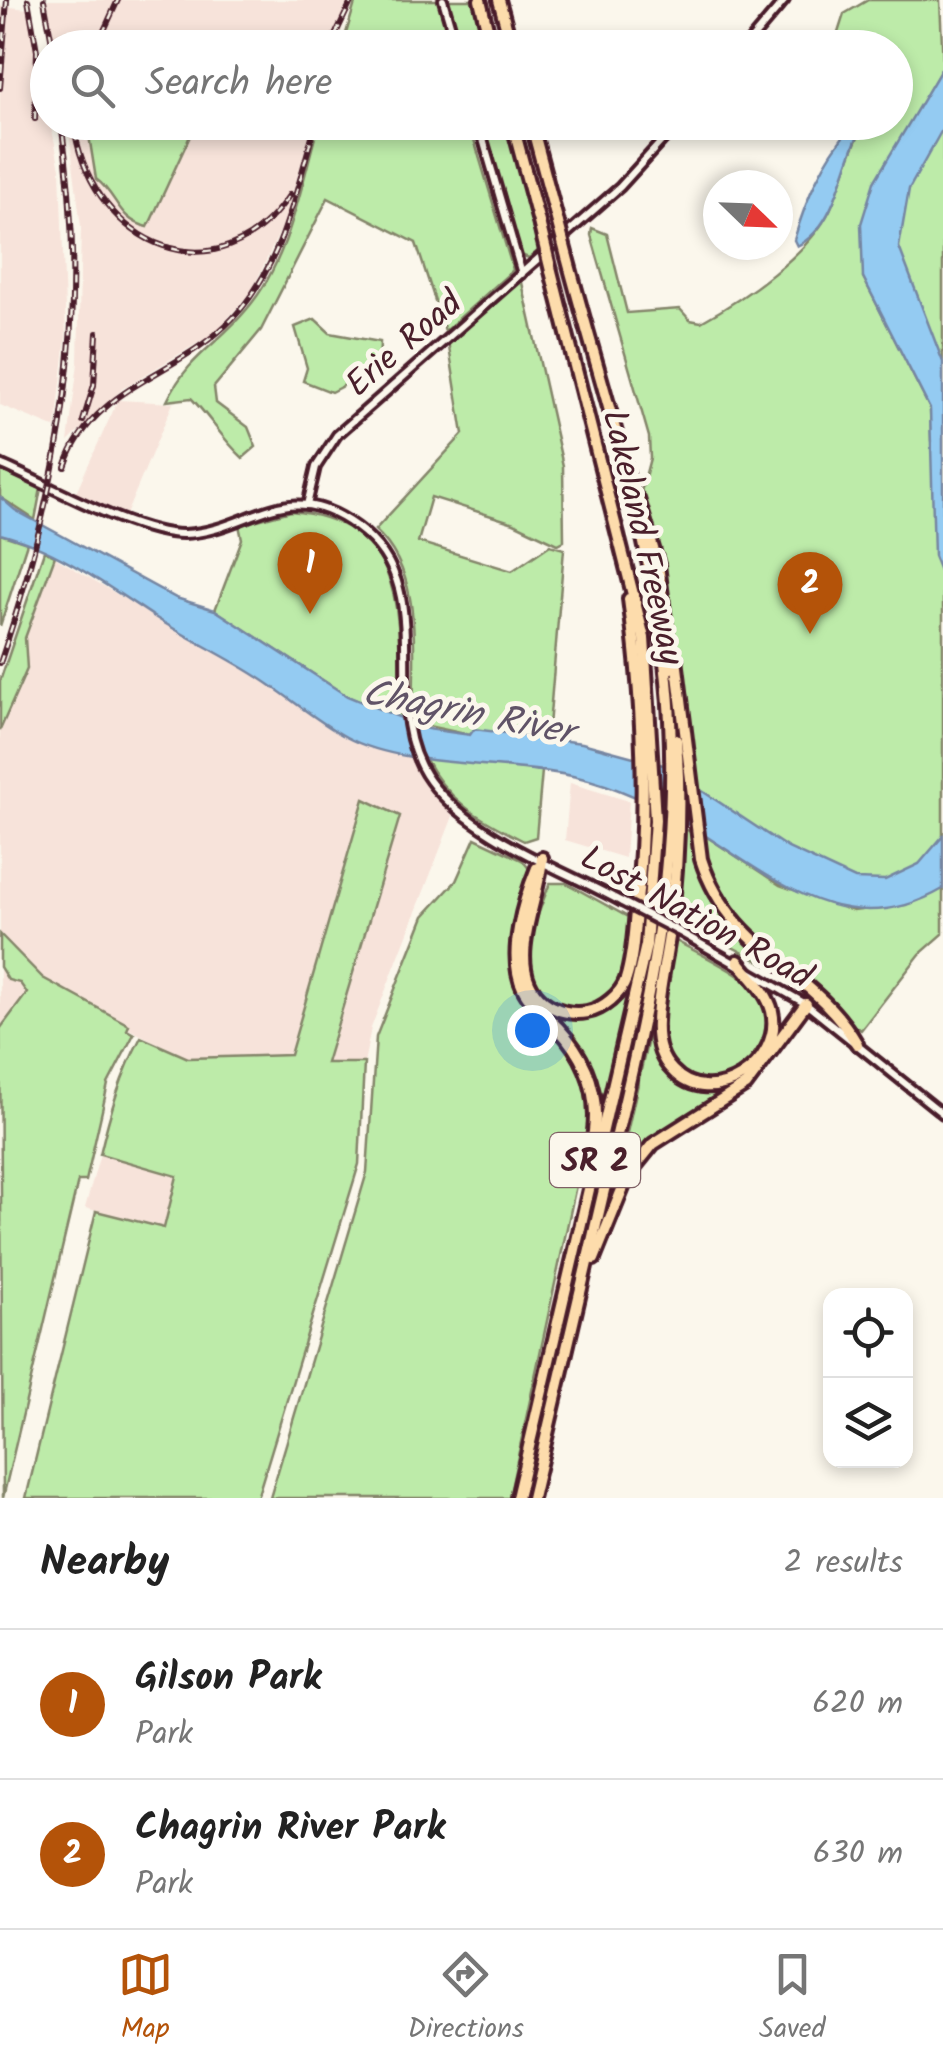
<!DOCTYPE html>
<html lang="en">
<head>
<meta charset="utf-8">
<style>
  body { margin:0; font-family:Kalam,sans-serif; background:#f6f6f6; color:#222 }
  .controls { position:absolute; right:30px; bottom:30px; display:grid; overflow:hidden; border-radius:20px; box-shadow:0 5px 15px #0003 }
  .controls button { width:90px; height:90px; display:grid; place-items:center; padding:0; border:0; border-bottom:2px solid #e0e0e0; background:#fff; color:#222; font:50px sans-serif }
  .compass { position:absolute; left:703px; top:170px; width:90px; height:90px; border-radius:50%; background:#fff; box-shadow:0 5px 15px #0003; rotate:113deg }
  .you { position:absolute; left:532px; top:1030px; width:35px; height:35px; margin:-25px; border:8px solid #fff; border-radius:50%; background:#1a73e8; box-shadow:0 0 0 15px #1a73e833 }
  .badge { display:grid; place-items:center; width:65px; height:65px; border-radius:50%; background:#b45309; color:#fff; font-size:32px; font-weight:700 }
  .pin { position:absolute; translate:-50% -82px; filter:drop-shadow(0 2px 5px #0008) }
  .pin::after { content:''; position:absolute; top:52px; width:35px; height:30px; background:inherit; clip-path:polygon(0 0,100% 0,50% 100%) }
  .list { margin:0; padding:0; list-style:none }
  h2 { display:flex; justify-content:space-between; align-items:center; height:130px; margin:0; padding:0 40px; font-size:42px }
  h2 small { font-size:32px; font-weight:400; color:#767676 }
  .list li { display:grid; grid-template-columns:65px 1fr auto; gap:30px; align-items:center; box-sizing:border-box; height:150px; padding:0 40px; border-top:2px solid #e0e0e0 }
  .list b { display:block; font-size:38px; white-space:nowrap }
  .list p { margin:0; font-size:32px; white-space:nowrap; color:#767676 }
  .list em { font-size:32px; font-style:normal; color:#767676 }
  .icon { flex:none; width:55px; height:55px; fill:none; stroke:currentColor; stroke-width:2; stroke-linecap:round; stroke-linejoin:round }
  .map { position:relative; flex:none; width:943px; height:1498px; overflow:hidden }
  .search { position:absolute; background:#fff; box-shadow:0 5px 15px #0003; left:30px; right:30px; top:30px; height:110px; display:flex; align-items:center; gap:25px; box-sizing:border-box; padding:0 35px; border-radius:55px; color:#767676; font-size:38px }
  .sheet { height:430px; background:#fff }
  nav { display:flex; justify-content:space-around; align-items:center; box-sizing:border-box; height:140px; border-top:2px solid #e0e0e0; background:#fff; font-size:28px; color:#767676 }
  nav a { display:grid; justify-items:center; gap:5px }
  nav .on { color:#b45309 }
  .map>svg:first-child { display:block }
</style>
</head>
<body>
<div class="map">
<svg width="943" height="1498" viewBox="0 0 943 1498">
  <rect width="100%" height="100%" fill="#fbf7ec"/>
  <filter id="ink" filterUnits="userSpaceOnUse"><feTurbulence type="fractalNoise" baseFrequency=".01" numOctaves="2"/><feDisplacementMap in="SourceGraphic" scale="20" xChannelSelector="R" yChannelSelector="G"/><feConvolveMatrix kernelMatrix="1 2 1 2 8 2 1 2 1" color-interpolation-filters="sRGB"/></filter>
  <g filter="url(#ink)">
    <!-- built -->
    <g fill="#f7e3da">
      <polygon points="47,0 350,0 336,48 55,47"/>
      <polygon points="0,6 28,9 60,169 66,337 56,428 0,405"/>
      <polygon points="68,123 313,123 283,225 252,290 216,332 123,388 68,442 78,363 81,227"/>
      <polygon points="118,400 173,403 125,517 75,494"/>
      <polygon points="44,551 256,676 313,715 385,751 411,754 435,796 453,816 371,1028 364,1063 327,1064 290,1055 188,1058 35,983 0,1028 0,681"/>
      <polygon points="570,783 629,801 625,858 565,840"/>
      <polygon points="100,1154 177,1175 164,1228 85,1208"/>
    </g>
    <!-- green -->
    <g fill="#bdeba9" stroke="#84856a" stroke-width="2.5">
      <polygon points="356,0 439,0 452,44 342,47"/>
      <polygon points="446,0 474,0 487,47 460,47"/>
      <path d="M868 0H940L943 66 897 146 863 277 930 409 931 440 943 437V934L920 954 861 1030C831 1014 734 924 718 894 708 876 705 853 701 833L780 885 853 911 906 905 901 887 838 890 697 805 698 779 668 590 641 492 650 458 649 437 591 235 592 228 607 234 627 313 680 309 690 320 701 322C743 299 809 254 830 210 844 181 849 150 865 123L896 122V48L843 47 837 36 844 14Z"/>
      <polygon points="943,120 943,397 878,203"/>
      <path d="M87 123H196L148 227C117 220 118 195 96 179Z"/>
      <path d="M319 123H469L513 270 445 331 416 243 328 198 261 330 214 387 216 403 248 427 256 447 243 458C222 439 210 417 191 398L167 401C189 355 217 346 247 309 290 259 301 184 319 123Z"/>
      <polygon points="482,123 506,123 539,250 529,258 518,254"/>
      <path d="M521 278 563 466 564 541 558 544 514 523 431 497 418 542 512 571 550 545 564 549 548 738 475 730 470 735 414 723C411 660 427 577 375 530L463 434 448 341Z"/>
      <polygon points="315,319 330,333 380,342 379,367 331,392 303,381 307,368 295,327"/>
      <polygon points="0,470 41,488 35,520 0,497"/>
      <path d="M291 511C414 524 398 624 400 719L347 696 215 610 242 539 239 525Z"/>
      <polygon points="0,534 27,543 0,626"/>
      <polygon points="44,551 55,556 25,638 27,669 0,730 0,681"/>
      <path d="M424 756 542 771 536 837 524 841C479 819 447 801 424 756Z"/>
      <path d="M364 799 400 816 326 1063H364L359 1164 257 1498H26L96 1211 164 1228 177 1176 100 1154C110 1112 121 1075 141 1037L188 1058 290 1055Z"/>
      <path d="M682 827 692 833C699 869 712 905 739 932 753 946 775 960 784 974L677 918Z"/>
      <path d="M475 838 522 860 531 871C523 907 505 949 517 985 557 1029 583 1049 592 1111L509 1498H270L367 1172 376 1037 424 916 456 881Z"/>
      <path d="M550 883H566L633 920C629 942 629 968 616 987 594 1016 538 1013 529 973 524 948 541 905 550 883Z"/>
      <polygon points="0,934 43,978 129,1025 127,1030 134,1034 108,1084 86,1181 78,1181 3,1498 0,1029 27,993 20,983 8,980 0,967"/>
      <path d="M674 940C695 951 754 979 764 999 797 1068 674 1121 661 1041 656 1009 668 972 674 940Z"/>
      <path d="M633 974 602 1115H599C596 1067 578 1045 547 1012L548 1008 560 1013 612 1004Z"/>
      <path d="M652 1021 658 1050 691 1086 750 1077C692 1117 646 1133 612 1200Z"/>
    </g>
    <!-- water -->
    <g fill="#94cbf2" stroke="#7686a2" stroke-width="2.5">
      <polygon points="943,66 943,128 909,189 899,247 943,362 943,578 934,556 930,409 863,277 861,224 874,182"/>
      <path d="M851 127 860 131C842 168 836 227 797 246L794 240C807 197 822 161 851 127Z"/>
      <path d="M0 497 15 510 176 598 215 610 347 696 428 729 470 735 474 729 582 743 663 765 788 848 855 879 885 880 919 864 943 836V889C847 945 773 878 695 829 661 808 617 786 577 777 509 761 405 769 346 737 315 720 288 696 258 677 224 655 187 638 153 616 106 585 55 548 0 534Z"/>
    </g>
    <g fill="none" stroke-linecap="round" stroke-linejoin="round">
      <defs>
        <g id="secondary">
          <polyline points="443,0 457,48"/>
          <polyline points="744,48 785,0"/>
          <polyline points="478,122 522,274"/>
          <path d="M0 464C47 484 136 535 184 534 252 531 285 474 357 527 444 590 374 704 430 781 471 837 562 869 622 902"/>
          <polyline points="307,505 316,467 337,435 620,187 679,122"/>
          <polyline points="678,931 806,1004 943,1114"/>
        </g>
        <g id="highway">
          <polyline points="480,0 492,48"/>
          <polyline points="499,0 512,48"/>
          <polyline points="512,122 540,226"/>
          <polyline points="531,122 558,223"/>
          <polyline points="638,499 658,565 671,668"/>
          <path d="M676 659 701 859C731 953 814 969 857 1044"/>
          <path d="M676 740C681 804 678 867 670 930 666 960 658 991 657 1021 656 1038 659 1057 672 1070 711 1113 784 1063 772 1011 767 991 750 977 738 961"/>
          <path d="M542 858C539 902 502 969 544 1002 556 1011 572 1015 587 1012 603 1009 621 994 626 979 633 957 634 933 636 911 648 807 643 702 629 599"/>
          <path d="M537 868C524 900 507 955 523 988 530 1003 547 1016 558 1028 590 1062 602 1102 591 1148"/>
          <polyline points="594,1259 628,1175 653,1144 746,1085 806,1004"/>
          <polyline points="517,1498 646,945 655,820 644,638 551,271"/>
          <path d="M532 1498C558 1385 585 1273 611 1160 647 1008 678 878 670 720 662 563 607 409 567 257"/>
        </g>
      </defs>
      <!-- secondary casing -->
      <use href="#secondary" stroke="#4a1f2b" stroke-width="14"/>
      <!-- highway casing -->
      <use href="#highway" stroke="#4a1f2b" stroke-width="18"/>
      <!-- secondary -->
      <use href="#secondary" stroke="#fbf7ec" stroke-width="6"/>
      <!-- highway -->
      <use href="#highway" stroke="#fddcac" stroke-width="10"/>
      <defs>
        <g id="rail">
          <polyline points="28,0 37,51 35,119"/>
          <polyline points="44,0 53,48"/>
          <polyline points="96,48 118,0"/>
          <polyline points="329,48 352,0"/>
          <polyline points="0,88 7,0"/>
          <path d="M75 132C95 245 219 302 290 194"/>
          <polyline points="83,421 94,385 97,333"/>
          <path d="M65 467C92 385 179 376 233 318 283 265 296 190 316 122"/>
          <path d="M0 663C62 479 90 316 61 122"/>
        </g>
      </defs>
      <!-- rail casing -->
      <use href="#rail" stroke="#4a1f2b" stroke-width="6"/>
      <!-- rail -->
      <use href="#rail" stroke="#fbf7ec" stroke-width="2.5" stroke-dasharray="8" stroke-linecap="butt"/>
      <defs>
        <polyline id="secondary-bridge" points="622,902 678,931"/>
        <g id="highway-bridge">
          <polyline points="558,223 567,257"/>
          <polyline points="540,226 551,271"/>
        </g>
      </defs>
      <!-- secondary-bridge casing -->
      <use href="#secondary-bridge" stroke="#4a1f2b" stroke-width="14" stroke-linecap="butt"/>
      <!-- highway-bridge casing -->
      <use href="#highway-bridge" stroke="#4a1f2b" stroke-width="18" stroke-linecap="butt"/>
      <!-- secondary-bridge -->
      <use href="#secondary-bridge" stroke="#fbf7ec" stroke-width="6"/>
      <!-- highway-bridge -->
      <use href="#highway-bridge" stroke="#fddcac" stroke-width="10"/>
    </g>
  </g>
  <g text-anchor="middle" stroke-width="10" stroke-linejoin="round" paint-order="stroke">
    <!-- shield labels -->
    <rect fill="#fbf7ec" stroke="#7f6065" stroke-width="2.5" x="550" y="1133" width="90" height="54" rx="8"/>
    <g font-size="32" font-weight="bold" fill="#4a1f2b">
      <text x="595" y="1171">SR 2</text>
    </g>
    <!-- street labels -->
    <g font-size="35" fill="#4a1f2b" stroke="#fbf7ec">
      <text transform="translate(403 343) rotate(-41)" y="12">Erie Road</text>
      <text transform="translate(644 537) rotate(77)" y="12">Lakeland Freeway</text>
      <text transform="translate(697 916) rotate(29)" y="12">Lost Nation Road</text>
    </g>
    <!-- water labels -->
    <g font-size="38" font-style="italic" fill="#605367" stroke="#fbf7ec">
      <text transform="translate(468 711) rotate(11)" y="13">Chagrin River</text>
    </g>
  </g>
</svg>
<div class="controls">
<button><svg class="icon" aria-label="locate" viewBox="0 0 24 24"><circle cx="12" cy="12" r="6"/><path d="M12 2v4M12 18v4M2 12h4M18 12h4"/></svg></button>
<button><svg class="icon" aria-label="layers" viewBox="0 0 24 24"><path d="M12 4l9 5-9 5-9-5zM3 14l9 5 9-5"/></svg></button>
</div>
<svg class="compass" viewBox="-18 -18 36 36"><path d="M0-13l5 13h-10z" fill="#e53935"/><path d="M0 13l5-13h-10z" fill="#767676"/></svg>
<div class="you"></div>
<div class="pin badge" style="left:310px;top:614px">1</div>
<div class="pin badge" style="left:810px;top:634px">2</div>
<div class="search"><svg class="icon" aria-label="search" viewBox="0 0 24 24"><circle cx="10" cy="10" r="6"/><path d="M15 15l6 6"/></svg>Search here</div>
</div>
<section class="sheet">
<h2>Nearby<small>2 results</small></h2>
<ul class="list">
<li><span class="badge">1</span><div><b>Gilson Park</b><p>Park</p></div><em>620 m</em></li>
<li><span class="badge">2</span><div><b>Chagrin River Park</b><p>Park</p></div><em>630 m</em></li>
</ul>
</section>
<nav>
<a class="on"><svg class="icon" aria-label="map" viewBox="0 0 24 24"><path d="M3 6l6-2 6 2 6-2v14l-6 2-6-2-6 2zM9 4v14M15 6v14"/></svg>Map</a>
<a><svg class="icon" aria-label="directions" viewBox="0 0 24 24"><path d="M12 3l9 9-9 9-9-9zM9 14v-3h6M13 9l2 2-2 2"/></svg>Directions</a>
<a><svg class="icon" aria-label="saved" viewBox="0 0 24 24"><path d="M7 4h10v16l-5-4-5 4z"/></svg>Saved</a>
</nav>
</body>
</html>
